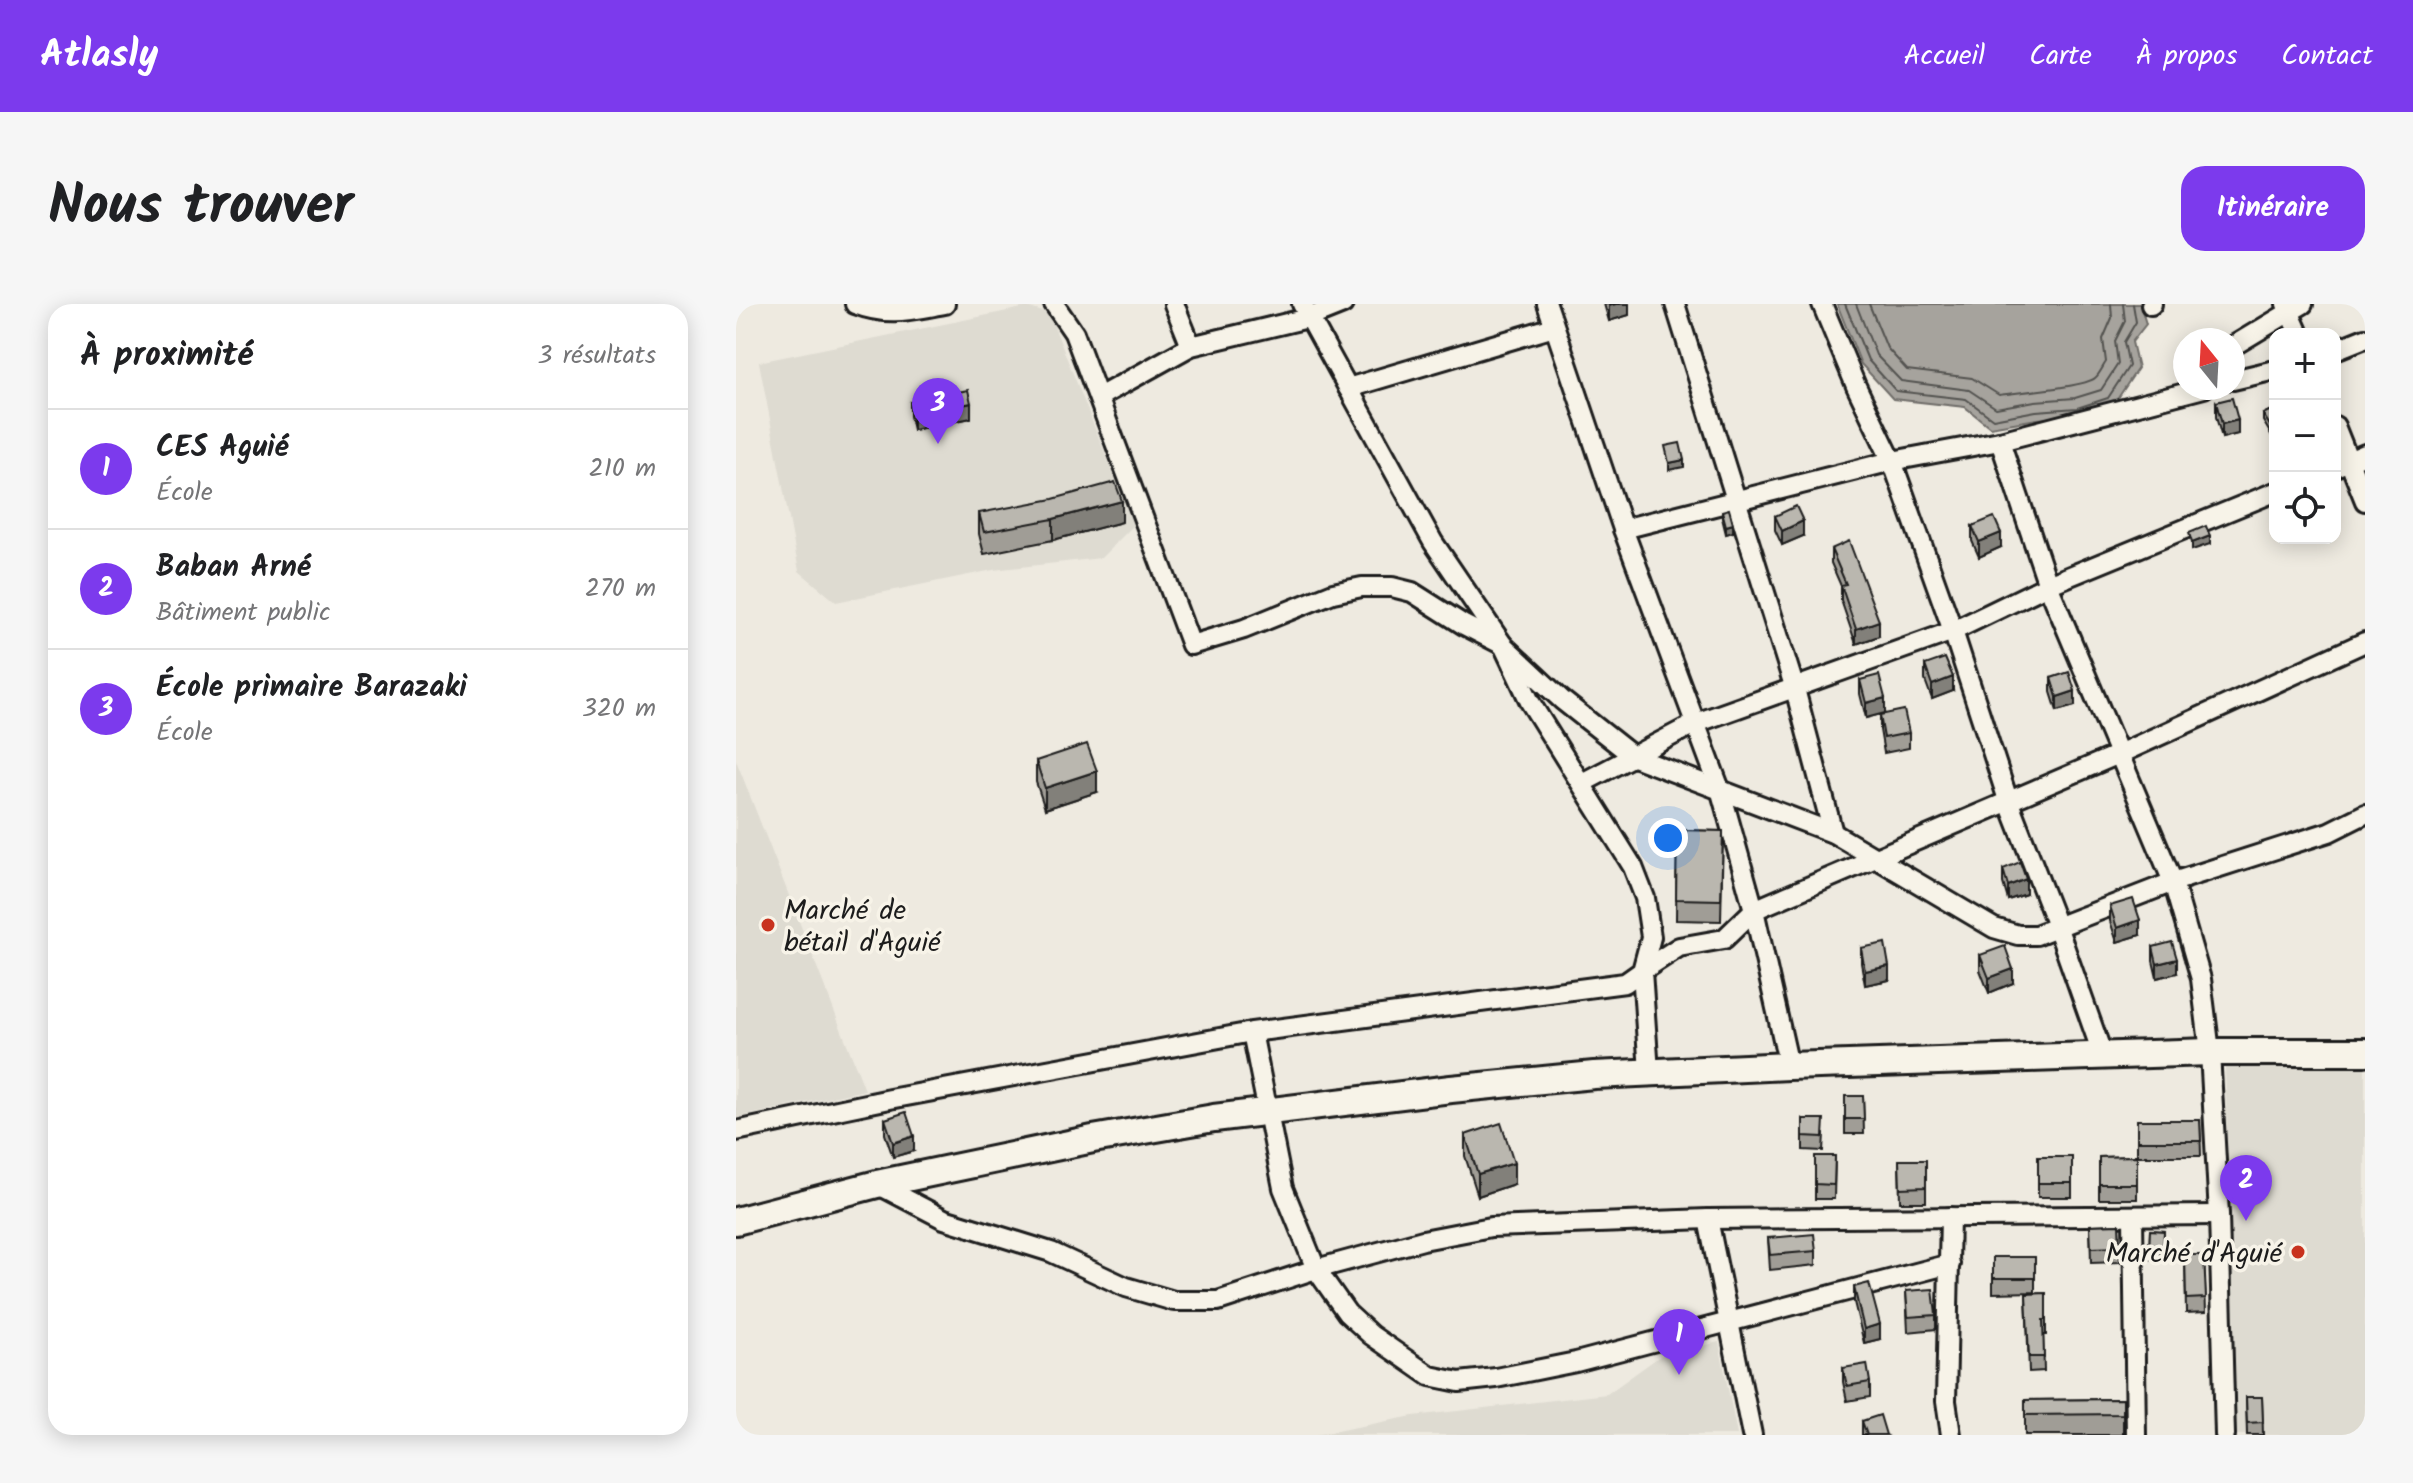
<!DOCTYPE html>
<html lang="fr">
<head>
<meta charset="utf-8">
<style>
  body { margin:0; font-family:Kalam,sans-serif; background:#f6f6f6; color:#202124 }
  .controls { position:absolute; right:24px; top:24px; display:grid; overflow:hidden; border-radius:16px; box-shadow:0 4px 20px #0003 }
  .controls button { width:72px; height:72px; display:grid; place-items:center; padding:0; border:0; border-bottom:2px solid #e0e0e0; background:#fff; color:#202124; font:40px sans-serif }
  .compass { position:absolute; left:1437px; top:24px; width:72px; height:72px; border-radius:50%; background:#fff; box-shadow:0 4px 20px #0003; rotate:342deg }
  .you { position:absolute; left:932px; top:534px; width:28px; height:28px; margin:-20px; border:6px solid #fff; border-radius:50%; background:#1a73e8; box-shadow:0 0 0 12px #1a73e833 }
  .badge { display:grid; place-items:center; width:52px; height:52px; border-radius:50%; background:#7c3aed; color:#fff; font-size:26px; font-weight:700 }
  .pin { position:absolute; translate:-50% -66px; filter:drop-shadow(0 2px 4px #0008) }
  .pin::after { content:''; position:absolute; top:42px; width:28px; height:24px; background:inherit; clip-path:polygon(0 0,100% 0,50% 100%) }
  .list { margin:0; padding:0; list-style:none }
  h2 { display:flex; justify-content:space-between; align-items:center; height:104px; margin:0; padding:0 32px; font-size:34px }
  h2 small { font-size:26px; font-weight:400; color:#757577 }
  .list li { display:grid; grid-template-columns:52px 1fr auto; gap:24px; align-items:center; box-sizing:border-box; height:120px; padding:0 32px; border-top:2px solid #e0e0e0 }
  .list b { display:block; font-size:30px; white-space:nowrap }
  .list p { margin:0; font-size:26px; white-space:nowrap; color:#757577 }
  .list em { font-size:26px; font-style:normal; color:#757577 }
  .icon { flex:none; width:44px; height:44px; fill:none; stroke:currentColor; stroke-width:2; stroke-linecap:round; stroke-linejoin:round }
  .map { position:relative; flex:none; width:1629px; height:1131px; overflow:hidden; border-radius:24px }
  header { display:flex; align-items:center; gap:48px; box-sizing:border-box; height:112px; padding:0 40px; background:#7c3aed; color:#fff }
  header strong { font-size:38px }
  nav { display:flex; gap:44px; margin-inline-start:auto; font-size:28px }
  .intro { display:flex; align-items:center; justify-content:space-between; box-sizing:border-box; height:192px; padding:0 48px }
  h1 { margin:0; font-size:56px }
  .button { padding:20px 36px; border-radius:24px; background:#7c3aed; color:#fff; font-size:28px; font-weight:700 }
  main { display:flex; gap:48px; padding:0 48px }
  aside { flex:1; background:#fff; border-radius:24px; box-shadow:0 4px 20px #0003 }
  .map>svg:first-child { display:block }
</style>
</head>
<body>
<header>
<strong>Atlasly</strong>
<nav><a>Accueil</a><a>Carte</a><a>À propos</a><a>Contact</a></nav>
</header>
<div class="intro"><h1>Nous trouver</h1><a class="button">Itinéraire</a></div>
<main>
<aside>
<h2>À proximité<small>3 résultats</small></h2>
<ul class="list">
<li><span class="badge">1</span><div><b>CES Aguié</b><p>École</p></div><em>210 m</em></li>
<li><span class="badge">2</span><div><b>Baban Arné</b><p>Bâtiment public</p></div><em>270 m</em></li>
<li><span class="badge">3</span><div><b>École primaire Barazaki</b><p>École</p></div><em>320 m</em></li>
</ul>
</aside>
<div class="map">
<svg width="1629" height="1131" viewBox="0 0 1629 1131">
  <rect width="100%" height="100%" fill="#eeeae0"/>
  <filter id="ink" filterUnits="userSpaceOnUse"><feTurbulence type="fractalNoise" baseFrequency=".0125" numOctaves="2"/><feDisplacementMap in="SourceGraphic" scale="16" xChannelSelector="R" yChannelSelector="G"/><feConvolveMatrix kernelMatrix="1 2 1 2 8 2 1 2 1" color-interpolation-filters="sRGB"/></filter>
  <g filter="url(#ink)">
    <!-- built -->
    <g fill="#dedbd1">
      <polygon points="291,3 313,10 398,221 365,254 257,266 100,298 63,267 23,58"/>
      <polygon points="0,456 129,786 0,814"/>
      <polygon points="1489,764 1629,764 1629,1131 1499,1131"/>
      <polygon points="983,1038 1001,1131 580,1131 677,1112 871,1090 924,1052"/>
    </g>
    <!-- water -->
    <polygon fill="#a6a39d" stroke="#6f6d69" stroke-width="2" points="1101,0 1404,0 1410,20 1396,38 1402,64 1378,100 1342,112 1301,115 1254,123 1229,103 1157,95 1125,60"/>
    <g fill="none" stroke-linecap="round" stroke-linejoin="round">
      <!-- shore -->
      <g stroke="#535250" stroke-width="2">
        <polyline points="1109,0 1132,56 1160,87 1230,95 1257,115 1300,107 1341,104 1372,94 1393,62 1388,38 1400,18 1397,0"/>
        <polyline points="1120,0 1140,51 1165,77 1233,86 1260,104 1299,97 1339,94 1365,86 1382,60 1379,37 1389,17 1387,0"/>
        <path d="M1133 0 1151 44 1171 66 1236 74 1263 91C1281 88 1349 83 1359 74 1363 71 1367 62 1370 58L1367 35 1376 14 1375 0"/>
      </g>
      <defs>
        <g id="minor">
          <path d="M119 0C153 13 175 6 209 0"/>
          <polyline points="438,0 455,42"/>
          <polyline points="566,0 697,238 767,341 826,396 898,453 1097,529 1258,624 1282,631 1300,631 1437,578 1593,528 1629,510"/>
          <polyline points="811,0 887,225 985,488 1018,606 1053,762"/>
          <polyline points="939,0 1059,385 1097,529"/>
          <polyline points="1086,0 1120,82 1156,157 1217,327 1272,496 1321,622 1367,752"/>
          <polyline points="1550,0 1563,30"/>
          <polyline points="1415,1 1416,0"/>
          <polyline points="1497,42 1567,0"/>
          <polyline points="1599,46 1629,34"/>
          <polyline points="1497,76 1539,66"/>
          <polyline points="612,84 818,23"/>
          <polyline points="363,93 455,42 572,14 607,0"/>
          <polyline points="1599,122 1629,197"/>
          <polyline points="1264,137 1312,281 1437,578 1465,675 1474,748 1483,911 1489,1131"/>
          <polyline points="1599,163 1629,150"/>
          <polyline points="887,225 1156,157 1264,137 1468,84"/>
          <polyline points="846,479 960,419 1217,327 1312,281 1539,188"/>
          <polyline points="516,728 547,884 580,965 687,936 755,923 972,915 1483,911"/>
          <polyline points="913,768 906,667 943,643 988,635 1018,606 1383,450 1629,338"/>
          <polyline points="0,827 154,795 516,728 889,679 906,667 915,633 909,594 897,563 794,398 767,341 728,321 676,288 656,283 626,283 597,289 508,325 455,341 338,29 318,0"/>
          <polyline points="141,880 208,915 315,948 390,983 438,997 482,997 580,965 611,1009 635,1031 694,1072 723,1078 760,1074 840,1058 1214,960"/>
          <polyline points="1397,912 1400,1131"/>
          <polyline points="1214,913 1210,1097 1215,1131"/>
          <polyline points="972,915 1016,1131"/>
        </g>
        <polyline id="highway" points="0,917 141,880 357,835 478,814 715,785 858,771 1053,762 1474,748 1629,748"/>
      </defs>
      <!-- minor casing -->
      <use href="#minor" stroke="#1c1c1c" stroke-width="24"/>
      <!-- highway casing -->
      <use href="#highway" stroke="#1c1c1c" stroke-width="32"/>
      <!-- minor -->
      <use href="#minor" stroke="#f7f3e8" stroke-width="18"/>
      <!-- highway -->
      <use href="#highway" stroke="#f7f3e8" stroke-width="26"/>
    </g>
    <!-- wall -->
    <g fill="#a09d96" stroke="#1c1c1c" stroke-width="2">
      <polygon points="868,0 893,0 893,11 873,17"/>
      <polygon points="174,98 235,114 177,126 174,112"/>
      <polygon points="1480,98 1502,130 1486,134 1480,113"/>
      <polygon points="1539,104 1539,130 1536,132 1527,117 1527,110"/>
      <polygon points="986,207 997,228 990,230 986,214"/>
      <polygon points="243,209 386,218 317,236 248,250 243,230"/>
      <polygon points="1039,212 1067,232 1046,241 1039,226"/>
      <polygon points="1236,222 1265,243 1243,253 1236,237"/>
      <polygon points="1095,245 1143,332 1120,340 1105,296 1105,282 1095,259"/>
      <polygon points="1189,361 1217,387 1196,395 1189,376"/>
      <polygon points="1315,374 1339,402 1321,407 1315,388"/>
      <polygon points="1124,376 1149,409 1130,414 1124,390"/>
      <polygon points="1144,411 1173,429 1173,444 1148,449 1144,426"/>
      <polygon points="300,457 361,488 309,505 300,478"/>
      <polygon points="941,526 987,527 985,617 940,616"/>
      <polygon points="1267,565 1290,590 1272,596 1267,579"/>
      <polygon points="1374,602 1404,631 1381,638 1374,617"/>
      <polygon points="1417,643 1441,669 1421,674 1417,657"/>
      <polygon points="1125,644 1153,676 1129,681 1125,659"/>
      <polygon points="1244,651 1277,679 1253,689 1244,666"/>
      <polygon points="1109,792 1127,792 1128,830 1109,830"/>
      <polygon points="149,815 178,847 157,853 149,830"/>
      <polygon points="1067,815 1088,830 1087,847 1067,846"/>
      <polygon points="1401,816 1464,816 1465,852 1401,852"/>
      <polygon points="729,831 778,880 742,892 729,852"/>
      <polygon points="1079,852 1099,852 1098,895 1079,895"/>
      <polygon points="1401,852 1401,895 1363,895 1363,853"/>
      <rect x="1302" y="853" width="34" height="40"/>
      <polygon points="1163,856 1190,856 1190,898 1164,898"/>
      <polygon points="1383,920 1384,958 1355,959 1354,921"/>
      <polygon points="1414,926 1428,927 1427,956 1413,955"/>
      <polygon points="1032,934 1080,947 1080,961 1034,966"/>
      <polygon points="1449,951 1468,951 1470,1008 1450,1009"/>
      <polygon points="1257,953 1299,953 1299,988 1257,989"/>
      <polygon points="1118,983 1144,1035 1128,1039 1118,998"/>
      <polygon points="1170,987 1200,1011 1200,1025 1172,1028"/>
      <polygon points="1310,989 1310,1031 1307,1031 1308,1067 1293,1068 1290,990"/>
      <polygon points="1107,1064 1134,1078 1134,1093 1111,1097 1107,1078"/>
      <polygon points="1510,1093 1526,1093 1527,1131 1511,1131"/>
      <polygon points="1387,1095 1387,1131 1289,1131 1289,1096"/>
      <polygon points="1126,1117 1150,1131 1126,1131"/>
    </g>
    <!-- shaded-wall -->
    <g fill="#82807a" stroke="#1c1c1c" stroke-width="2">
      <polygon points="880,0 893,0 893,11 873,17 873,2"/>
      <polygon points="235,99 235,114 177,126 177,112"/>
      <polygon points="1502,116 1502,130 1486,134 1486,120"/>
      <polygon points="1539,123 1539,130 1536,132 1536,125"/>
      <polygon points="948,156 948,163 933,166 933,159"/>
      <polygon points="386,197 386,218 317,236 317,215"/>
      <polygon points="1067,217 1067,232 1046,241 1046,227"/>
      <polygon points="997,220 997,228 990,230 990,222"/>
      <polygon points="1265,229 1265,243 1243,253 1243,238"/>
      <polygon points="1474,232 1474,240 1456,246 1456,239"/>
      <polygon points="1143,317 1143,332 1120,340 1120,325"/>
      <polygon points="1217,373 1217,387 1196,395 1196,381"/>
      <polygon points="1339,387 1339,402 1321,407 1321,393"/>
      <polygon points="1149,394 1149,409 1130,414 1130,399"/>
      <polygon points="361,467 361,488 309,505 309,484"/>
      <polygon points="1290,575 1290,590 1272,596 1272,582"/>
      <polygon points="1404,616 1404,631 1381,638 1381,624"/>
      <polygon points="1441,655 1441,669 1421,674 1421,660"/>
      <polygon points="1153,662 1153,676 1129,681 1129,667"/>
      <polygon points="1277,665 1277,679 1253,689 1253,674"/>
      <polygon points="178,832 178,847 157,853 157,839"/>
      <polygon points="778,859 778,880 742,892 742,870"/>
      <polygon points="1144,1020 1144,1035 1128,1039 1128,1025"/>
    </g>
    <!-- building -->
    <g fill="#bab7af" stroke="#1c1c1c" stroke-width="2">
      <polygon points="232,86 235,99 177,112 174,98"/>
      <polygon points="1496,94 1502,116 1486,120 1480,98"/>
      <polygon points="1539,104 1539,123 1536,125 1527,110"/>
      <polygon points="944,139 948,156 933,159 929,142"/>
      <polygon points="379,178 386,197 317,215 248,228 243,209 317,195"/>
      <polygon points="1060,202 1067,217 1046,227 1039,212"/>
      <polygon points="993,205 997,220 990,222 986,207"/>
      <polygon points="1258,213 1265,229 1243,238 1236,222"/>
      <polygon points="1470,222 1474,232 1456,239 1453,229"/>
      <polygon points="1113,237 1143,317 1120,325 1105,281 1110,280 1095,245"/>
      <polygon points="1209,354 1217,373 1196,381 1189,361"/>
      <polygon points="1333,368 1339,387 1321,393 1315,374"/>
      <polygon points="1143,371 1149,394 1130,399 1124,376"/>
      <polygon points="1168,406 1173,429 1148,434 1144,411"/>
      <polygon points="351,440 361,467 309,484 300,457"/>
      <polygon points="941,526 987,527 985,596 940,595"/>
      <polygon points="1284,558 1290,575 1272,582 1267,565"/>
      <polygon points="1397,595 1404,616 1381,624 1374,602"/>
      <polygon points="1436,638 1441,655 1421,660 1417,643"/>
      <polygon points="1149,639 1153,662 1129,667 1125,644"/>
      <polygon points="1269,642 1277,665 1253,674 1244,651"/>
      <polygon points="1109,792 1127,792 1128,815 1109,815"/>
      <polygon points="170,808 178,832 157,839 149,815"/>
      <polygon points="1067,815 1088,815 1087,833 1067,832"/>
      <polygon points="1401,816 1464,816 1465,837 1401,837"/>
      <polygon points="765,819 778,859 742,870 729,831"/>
      <polygon points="1079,852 1099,852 1098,881 1079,880"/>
      <polygon points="1401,852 1401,880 1363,880 1363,853"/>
      <rect x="1302" y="853" width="34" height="26"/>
      <polygon points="1163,856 1190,856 1190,883 1164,884"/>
      <polygon points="1383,920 1384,943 1355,944 1354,921"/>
      <polygon points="1414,926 1428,927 1427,949 1413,948"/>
      <polygon points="1078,930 1080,947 1034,951 1032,934"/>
      <polygon points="1449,951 1468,951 1470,994 1450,995"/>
      <rect x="1257" y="953" width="42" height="21"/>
      <polygon points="1133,979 1144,1020 1128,1025 1118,983"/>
      <polygon points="1197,985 1200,1011 1172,1013 1170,987"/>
      <polygon points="1310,989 1310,1016 1307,1016 1308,1053 1293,1053 1290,990"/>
      <polygon points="1131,1060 1134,1078 1111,1082 1107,1064"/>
      <polygon points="1510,1093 1526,1093 1527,1118 1511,1119"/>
      <polygon points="1387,1095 1387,1110 1289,1111 1289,1096"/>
      <polygon points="1144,1111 1150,1131 1131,1131 1126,1117"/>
    </g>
  </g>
  <!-- markers -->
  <g fill="#c8321e" stroke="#f7f3e8" stroke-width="3">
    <circle cx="32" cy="621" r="8"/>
    <circle cx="1562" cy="948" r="8"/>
  </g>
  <g text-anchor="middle" stroke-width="7" stroke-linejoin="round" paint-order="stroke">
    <!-- poi labels -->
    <g font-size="28" fill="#1c1c1c" stroke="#f7f3e8" text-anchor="start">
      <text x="48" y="615">Marché de<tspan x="48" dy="32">bétail d'Aguié</tspan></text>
      <text x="1546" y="958" text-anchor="end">Marché d'Aguié</text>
    </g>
  </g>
</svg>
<div class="controls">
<button>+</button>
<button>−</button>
<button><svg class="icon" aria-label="locate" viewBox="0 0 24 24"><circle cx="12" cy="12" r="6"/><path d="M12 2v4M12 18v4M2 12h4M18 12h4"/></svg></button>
</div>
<svg class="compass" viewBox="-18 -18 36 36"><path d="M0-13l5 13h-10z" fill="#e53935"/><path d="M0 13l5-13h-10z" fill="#757577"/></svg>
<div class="you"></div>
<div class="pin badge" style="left:943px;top:1071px">1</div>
<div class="pin badge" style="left:1510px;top:917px">2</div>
<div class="pin badge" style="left:202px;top:140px">3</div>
</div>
</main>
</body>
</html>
